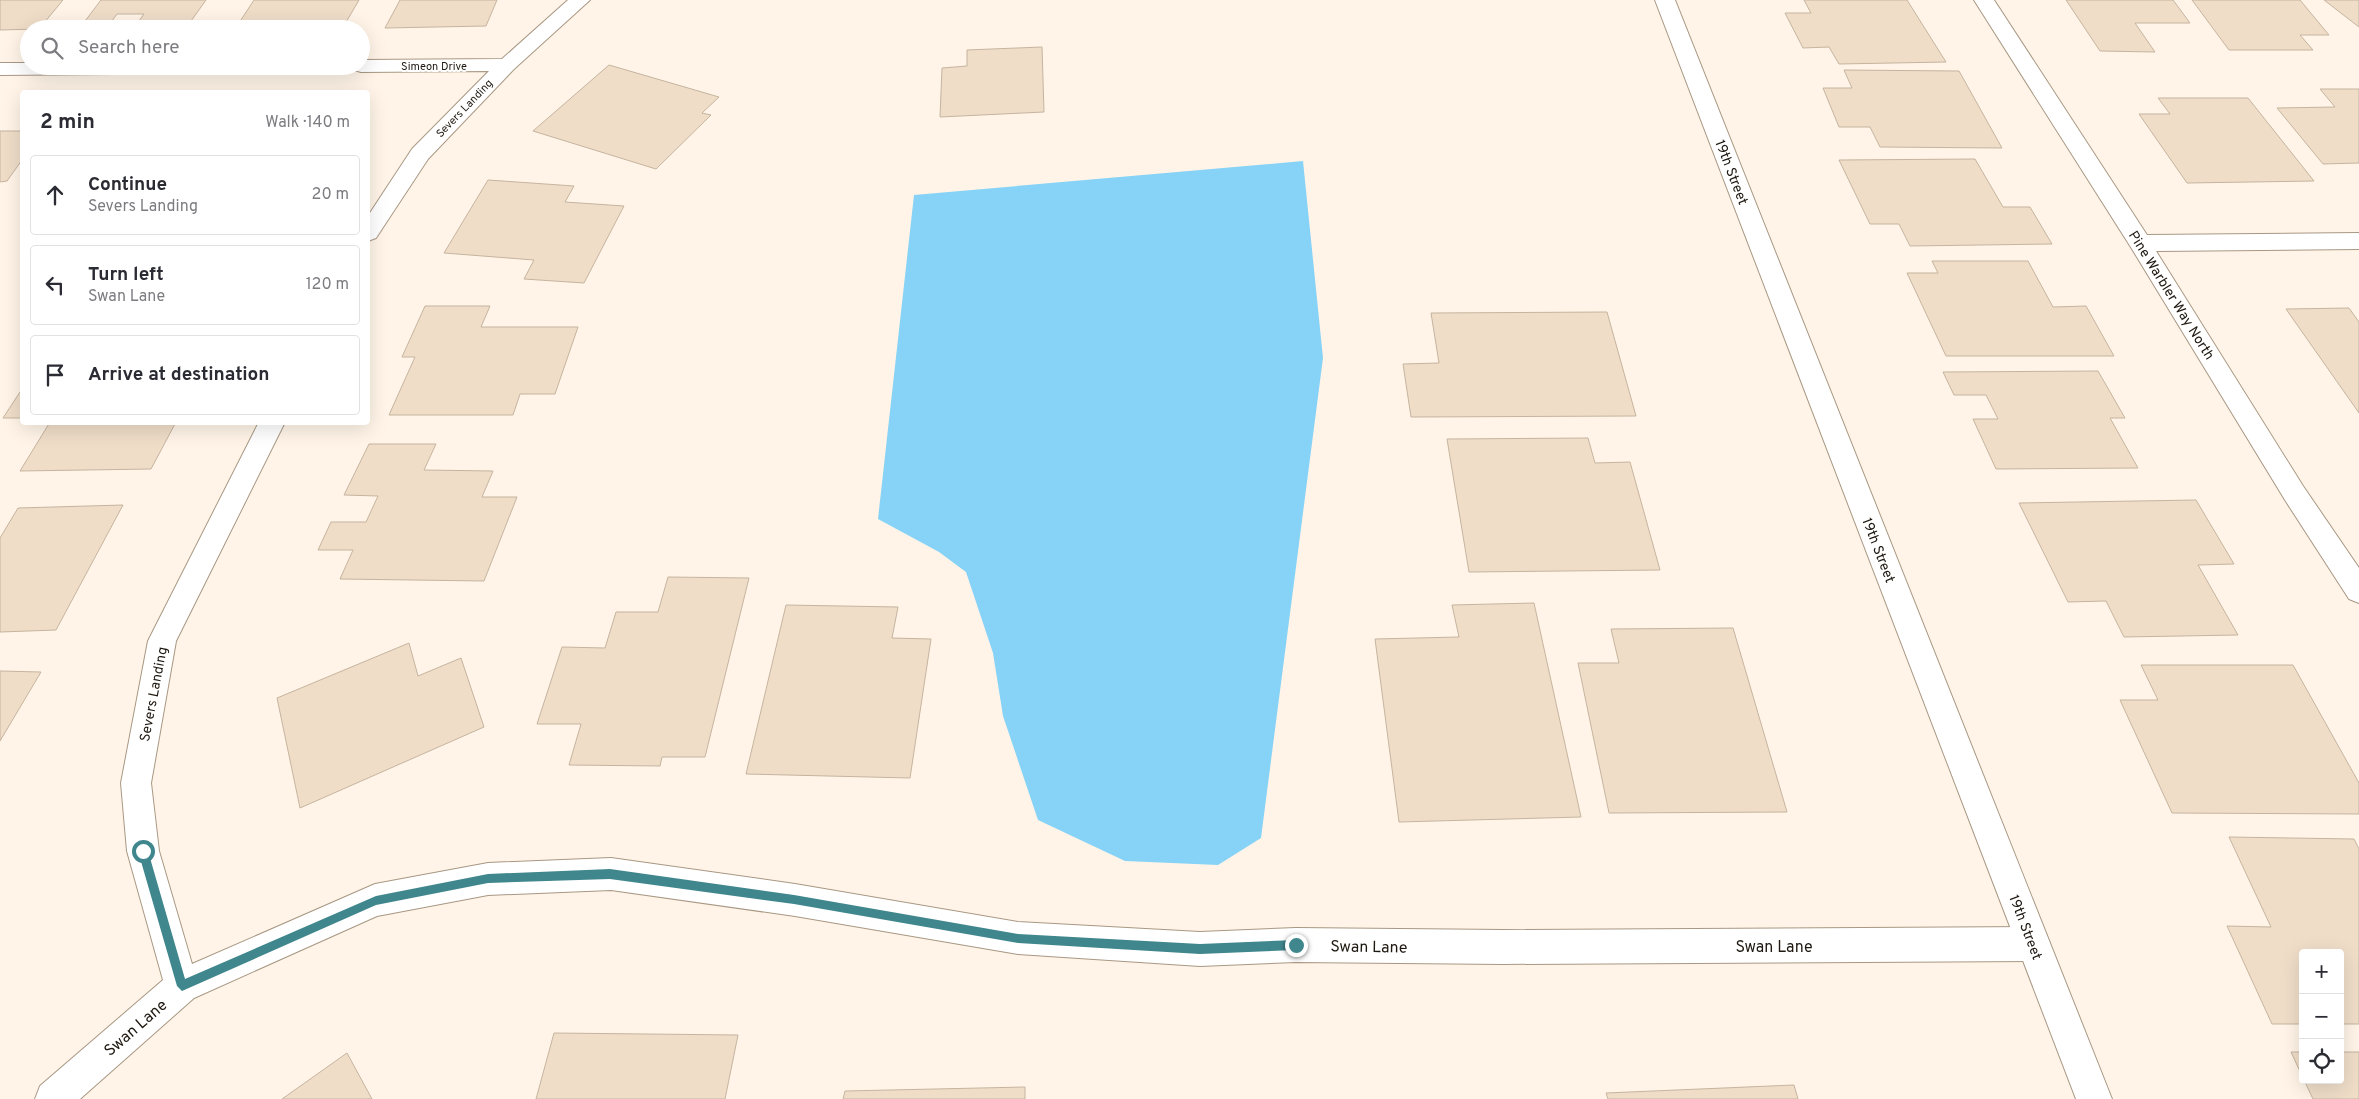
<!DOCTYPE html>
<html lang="en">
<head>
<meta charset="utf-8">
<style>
  body { margin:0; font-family:Overpass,sans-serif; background:#f2f2f3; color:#2b2b33 }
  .controls { position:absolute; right:15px; bottom:15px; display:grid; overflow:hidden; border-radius:5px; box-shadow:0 5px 20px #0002 }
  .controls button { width:45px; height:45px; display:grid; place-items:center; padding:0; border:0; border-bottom:1px solid #e1e1e2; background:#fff; color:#2b2b33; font:25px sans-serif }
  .stop { position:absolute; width:15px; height:15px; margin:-11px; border:4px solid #3f868d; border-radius:50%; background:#fff }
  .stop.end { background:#3f868d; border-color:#fff; box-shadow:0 1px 5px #0008 }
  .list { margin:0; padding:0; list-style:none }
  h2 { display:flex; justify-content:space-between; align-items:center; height:65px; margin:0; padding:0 20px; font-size:21px }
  h2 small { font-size:16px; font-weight:400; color:#7c7c81 }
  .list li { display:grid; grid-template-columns:32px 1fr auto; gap:15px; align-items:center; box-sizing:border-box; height:80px; margin:0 10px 10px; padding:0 10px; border:1px solid #e1e1e2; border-radius:5px }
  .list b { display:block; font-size:19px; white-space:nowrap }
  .list p { margin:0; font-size:16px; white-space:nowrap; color:#7c7c81 }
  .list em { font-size:16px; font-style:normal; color:#7c7c81 }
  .icon { flex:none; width:28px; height:28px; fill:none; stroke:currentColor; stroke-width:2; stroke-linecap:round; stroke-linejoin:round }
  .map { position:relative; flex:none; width:2359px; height:1099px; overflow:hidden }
  .search { position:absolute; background:#fff; box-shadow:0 5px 20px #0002; left:20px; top:20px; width:350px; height:55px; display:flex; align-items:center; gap:12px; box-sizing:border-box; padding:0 18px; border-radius:28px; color:#7c7c81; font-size:19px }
  .panel { position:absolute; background:#fff; box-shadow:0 5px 20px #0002; left:20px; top:90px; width:350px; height:335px; border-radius:5px }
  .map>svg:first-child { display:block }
</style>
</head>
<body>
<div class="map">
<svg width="2359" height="1099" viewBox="0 0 2359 1099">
  <rect width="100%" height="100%" fill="#fff4e7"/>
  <!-- water -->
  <polygon fill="#87d3f7" points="1303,161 1323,358 1261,838 1218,865 1125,861 1038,820 1003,716 993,653 966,572 939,552 878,519 914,195"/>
  <!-- building -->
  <g fill="#efddc8" stroke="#c5b49f">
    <polygon points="0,0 63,0 39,29 0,30"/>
    <polygon points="101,0 206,0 186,28 133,29 144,14 117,14 106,29 79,29"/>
    <polygon points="254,0 359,0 345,24 237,26"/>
    <polygon points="400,0 497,0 486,26 385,28"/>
    <polygon points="1804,0 1907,0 1946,62 1839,64 1829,47 1803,48 1785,13 1811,13"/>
    <polygon points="2066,0 2173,0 2190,23 2135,23 2155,52 2100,51"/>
    <polygon points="2192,0 2300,0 2329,35 2300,35 2313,50 2229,50"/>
    <polygon points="2324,0 2359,0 2359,27"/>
    <polygon points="1042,47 1044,112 940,117 942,68 967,66 967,50"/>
    <polygon points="609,65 719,97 702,113 711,115 656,169 533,131"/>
    <polygon points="1844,70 1959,71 2002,148 1880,147 1870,127 1839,127 1823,88 1852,88"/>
    <polygon points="2320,89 2359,89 2359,163 2323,164 2277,108 2335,107"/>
    <polygon points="2158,98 2248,98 2314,181 2187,183 2139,114 2170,114"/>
    <polygon points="0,131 22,131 22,160 7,181 0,182"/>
    <polygon points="1975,159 2003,207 2030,207 2052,244 1910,246 1899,224 1870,224 1839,160"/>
    <polygon points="488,180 574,186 565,202 624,206 584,283 524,279 534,260 444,253"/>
    <polygon points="1932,261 2028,261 2053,307 2086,306 2114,356 1946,356 1907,273 1938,273"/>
    <polygon points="425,306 490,306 481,327 578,327 555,394 520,394 513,415 389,415 415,357 402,357"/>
    <polygon points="2349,308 2359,322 2359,413 2286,309"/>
    <polygon points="1607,312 1636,416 1411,417 1403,364 1439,363 1431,313"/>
    <polygon points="2098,371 2125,418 2110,418 2138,468 1996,469 1973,419 1998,419 1986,395 1954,395 1943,372"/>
    <polygon points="22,389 22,418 3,418"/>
    <polygon points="50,422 176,422 151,469 20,471"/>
    <polygon points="1588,438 1595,463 1630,462 1660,570 1469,572 1447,439"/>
    <polygon points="369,444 436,444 424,470 493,471 482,497 517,497 484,581 340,579 353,550 318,550 331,522 366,522 378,496 344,495"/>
    <polygon points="2196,500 2234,564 2198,565 2238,635 2124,637 2106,601 2068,602 2019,503"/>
    <polygon points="123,505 56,630 0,632 0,538 18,508"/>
    <polygon points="668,577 749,578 705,757 662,757 660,766 569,765 581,724 537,724 562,647 605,648 616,612 658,612"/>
    <polygon points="1534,603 1581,817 1399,822 1375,639 1459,637 1452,605"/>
    <polygon points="786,605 898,607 892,638 931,639 910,778 746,774"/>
    <polygon points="1733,628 1787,812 1609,813 1578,663 1619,663 1611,629"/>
    <polygon points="409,643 418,676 461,658 484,727 300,808 277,698"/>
    <polygon points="2141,665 2293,665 2359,783 2359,814 2172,813 2120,700 2158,700"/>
    <polygon points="0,671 41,672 0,741"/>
    <polygon points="2229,837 2354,839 2359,849 2359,1024 2340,1024 2340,953 2303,953 2303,1024 2272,1024 2227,926 2271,927"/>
    <polygon points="554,1033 738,1035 725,1099 536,1099"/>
    <polygon points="2291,1052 2303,1052 2303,1078"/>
    <polygon points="2340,1052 2359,1052 2359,1099 2313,1099 2304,1080 2340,1080"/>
    <polygon points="347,1053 372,1099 282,1099"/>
    <polygon points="1794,1085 1798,1099 1608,1099 1606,1093"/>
    <polygon points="1025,1087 1025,1099 843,1099 845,1091"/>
  </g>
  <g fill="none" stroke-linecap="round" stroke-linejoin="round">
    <defs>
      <g id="minor">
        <polygon points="568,0 590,0 514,69 428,159 376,238 368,241 368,216 412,149 489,71 361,72 354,70 351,66 361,66 361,60 502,59"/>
        <polygon points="1974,0 1994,0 2147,235 2359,233 2359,249 2156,251 2303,486 2359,568 2359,603 2349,599 2285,500 2132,249"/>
        <polygon points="0,63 29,63 29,66 347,66 344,70 337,72 0,75"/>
        <polygon points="259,422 285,422 176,641 151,783 159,851 192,964 375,884 488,863 611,858 795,884 1018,922 1200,932 1296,928 1503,930 2033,927 2045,932 2050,944 2045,956 2033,961 1503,964 1296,962 1200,966 1018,954 795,916 611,890 488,895 377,916 194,998 80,1099 35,1099 40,1086 163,980 127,851 121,783 148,641"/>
      </g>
      <polygon id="tertiary" points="1655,0 1675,0 2112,1099 2076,1099"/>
    </defs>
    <!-- minor casing -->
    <use href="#minor" stroke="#a89884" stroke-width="2"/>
    <!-- tertiary casing -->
    <use href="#tertiary" stroke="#a89884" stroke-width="2"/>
    <!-- minor -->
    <use href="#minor" fill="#fff" fill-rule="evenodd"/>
    <!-- tertiary -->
    <use href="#tertiary" fill="#fff" fill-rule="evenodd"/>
  </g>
  <!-- route -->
  <polygon fill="#3f868d" points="143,847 148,851 185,979 376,896 488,874 610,869 794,895 1018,934 1200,944 1296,940 1301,945 1296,950 1200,954 1018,943 794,904 610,879 488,883 376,905 182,991 177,986 138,851"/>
  <g text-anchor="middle" stroke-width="4" stroke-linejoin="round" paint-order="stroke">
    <!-- far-street labels -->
    <g font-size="11" fill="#1f1811" stroke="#fff">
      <text x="434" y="70">Simeon Drive</text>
      <text transform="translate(464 108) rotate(-46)" y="4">Severs Landing</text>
    </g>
    <!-- street labels -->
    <g font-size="14" fill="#1f1811" stroke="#fff">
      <text transform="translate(1732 172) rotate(69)" y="5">19th Street</text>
      <text transform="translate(2172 295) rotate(58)" y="5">Pine Warbler Way North</text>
      <text transform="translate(1879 550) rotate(69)" y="5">19th Street</text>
      <text transform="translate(153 694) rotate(-79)" y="5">Severs Landing</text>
      <text transform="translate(2026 927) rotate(69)" y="5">19th Street</text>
    </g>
    <!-- near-street labels -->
    <g font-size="16" fill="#1f1811" stroke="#fff">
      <text transform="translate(1369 946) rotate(1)" y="6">Swan Lane</text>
      <text x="1774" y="952">Swan Lane</text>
      <text transform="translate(135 1027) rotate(-41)" y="6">Swan Lane</text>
    </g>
  </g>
</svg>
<div class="controls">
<button>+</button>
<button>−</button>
<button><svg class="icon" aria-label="locate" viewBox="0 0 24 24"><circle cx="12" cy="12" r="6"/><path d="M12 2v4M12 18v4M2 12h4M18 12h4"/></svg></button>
</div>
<div class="stop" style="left:143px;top:851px"></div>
<div class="stop end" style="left:1296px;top:945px"></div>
<div class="search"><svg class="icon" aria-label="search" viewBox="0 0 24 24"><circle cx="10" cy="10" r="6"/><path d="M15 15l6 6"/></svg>Search here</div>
<section class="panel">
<h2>2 min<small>Walk · 140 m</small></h2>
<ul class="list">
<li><svg class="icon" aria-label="ahead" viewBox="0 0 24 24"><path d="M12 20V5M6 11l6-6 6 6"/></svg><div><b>Continue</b><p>Severs Landing</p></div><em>20 m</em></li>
<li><svg class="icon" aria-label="left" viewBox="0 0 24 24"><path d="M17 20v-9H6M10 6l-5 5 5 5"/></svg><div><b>Turn left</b><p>Swan Lane</p></div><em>120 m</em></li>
<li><svg class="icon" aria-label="arrive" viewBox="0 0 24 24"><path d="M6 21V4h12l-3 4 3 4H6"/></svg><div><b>Arrive at destination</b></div></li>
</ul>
</section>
</div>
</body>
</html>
